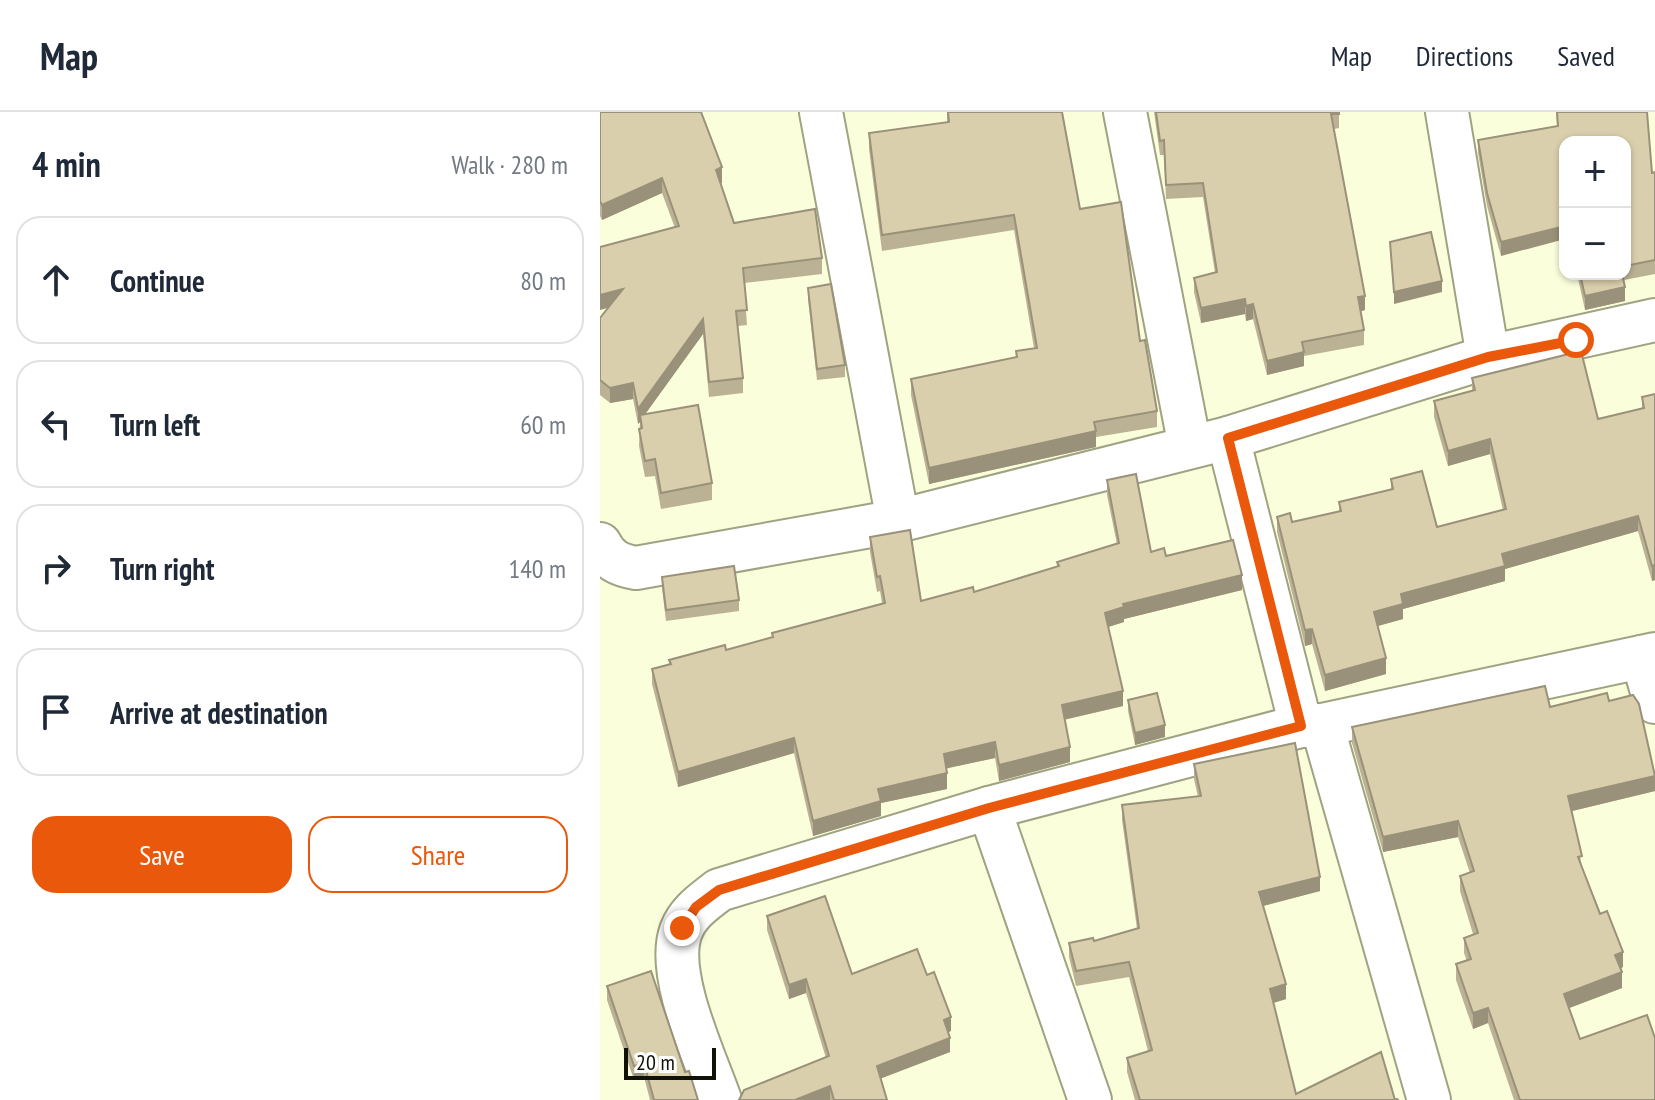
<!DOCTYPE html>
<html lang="en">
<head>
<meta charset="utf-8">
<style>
  body { margin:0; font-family:"PT Sans Narrow",sans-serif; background:#f2f2f3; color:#1f2937 }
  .controls { position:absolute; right:24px; top:24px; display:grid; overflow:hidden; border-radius:16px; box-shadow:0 2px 6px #0004 }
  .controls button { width:72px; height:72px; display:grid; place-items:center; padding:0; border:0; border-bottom:2px solid #e0e1e3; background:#fff; color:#1f2937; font:40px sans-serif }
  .scale { position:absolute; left:24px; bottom:20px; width:92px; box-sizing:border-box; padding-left:8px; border:4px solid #111207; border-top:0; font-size:22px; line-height:28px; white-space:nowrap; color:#111207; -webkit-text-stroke:6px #fff; paint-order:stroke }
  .stop { position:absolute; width:24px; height:24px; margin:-18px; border:6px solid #ea580c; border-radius:50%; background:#fff }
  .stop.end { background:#ea580c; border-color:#fff; box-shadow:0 2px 8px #0008 }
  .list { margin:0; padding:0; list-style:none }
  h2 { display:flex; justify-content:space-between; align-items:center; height:104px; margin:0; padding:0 32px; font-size:34px }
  h2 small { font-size:26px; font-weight:400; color:#747a83 }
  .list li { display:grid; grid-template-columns:52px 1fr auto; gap:24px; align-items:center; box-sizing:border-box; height:128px; margin:0 16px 16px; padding:0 16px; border:2px solid #e0e1e3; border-radius:24px }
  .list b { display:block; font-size:30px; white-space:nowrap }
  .list em { font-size:26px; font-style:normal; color:#747a83 }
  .actions { display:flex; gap:16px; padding:24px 32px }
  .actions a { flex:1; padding:18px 0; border:2px solid #ea580c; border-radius:24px; text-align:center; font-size:28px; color:#ea580c }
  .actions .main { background:#ea580c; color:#fff }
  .icon { flex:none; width:44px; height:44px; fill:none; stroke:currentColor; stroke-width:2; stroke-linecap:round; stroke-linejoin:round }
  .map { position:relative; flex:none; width:1055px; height:988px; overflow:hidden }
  header { display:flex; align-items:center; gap:48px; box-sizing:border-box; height:112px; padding:0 40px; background:#fff; border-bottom:2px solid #e0e1e3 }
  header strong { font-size:38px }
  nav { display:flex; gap:44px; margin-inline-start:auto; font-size:28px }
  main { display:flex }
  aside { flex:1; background:#fff }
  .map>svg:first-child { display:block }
</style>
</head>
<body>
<header>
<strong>Map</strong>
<nav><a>Map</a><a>Directions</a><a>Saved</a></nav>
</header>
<main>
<aside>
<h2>4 min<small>Walk · 280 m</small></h2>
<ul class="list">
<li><svg class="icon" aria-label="ahead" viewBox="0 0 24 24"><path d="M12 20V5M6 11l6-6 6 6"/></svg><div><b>Continue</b></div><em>80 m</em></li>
<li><svg class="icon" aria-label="left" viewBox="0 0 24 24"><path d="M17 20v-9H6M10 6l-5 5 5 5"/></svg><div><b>Turn left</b></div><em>60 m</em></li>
<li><svg class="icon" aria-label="right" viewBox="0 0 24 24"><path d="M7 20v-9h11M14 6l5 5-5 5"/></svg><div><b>Turn right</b></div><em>140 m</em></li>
<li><svg class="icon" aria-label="arrive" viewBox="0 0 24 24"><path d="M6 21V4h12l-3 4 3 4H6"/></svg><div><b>Arrive at destination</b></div></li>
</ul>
<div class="actions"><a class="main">Save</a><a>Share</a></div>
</aside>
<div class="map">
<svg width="1055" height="988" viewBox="0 0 1055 988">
  <rect width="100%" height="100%" fill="#fafedb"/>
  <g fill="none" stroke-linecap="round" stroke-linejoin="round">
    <defs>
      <g id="minor">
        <polyline points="525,0 590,335"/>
        <polyline points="847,0 888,245"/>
        <polyline points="628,326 701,614"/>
        <polyline points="298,409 628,326 888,245 1055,208"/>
        <path d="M0 432C8 448 19 453 36 456L298 409 221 0"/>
        <polyline points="1042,545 1055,590"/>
        <polyline points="722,613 829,988"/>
        <polyline points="389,696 490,988"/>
        <path d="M120 988C105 945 65 862 81 819 88 800 104 790 119 778L389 696 701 614 722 613 1055 542"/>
      </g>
    </defs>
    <!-- minor casing -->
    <use href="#minor" stroke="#a0a382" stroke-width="46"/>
    <!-- minor -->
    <use href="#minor" stroke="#fff" stroke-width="42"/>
  </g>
  <!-- wall -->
  <g fill="#bbb295">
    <polygon points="0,0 103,0 101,1 122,71 120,71 134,111 222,146 222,162 144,171 147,213 138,214 143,266 143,281 109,285 103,222 45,302 112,371 112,388 61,397 55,364 45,365 39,334 40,310 38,312 33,287 10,291 0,283 0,206 75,116 62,81 2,108 0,104"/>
    <polygon points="347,0 462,0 480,97 540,229 557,299 557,315 496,325 496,335 329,372 311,283 311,267 416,245 416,239 434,236 414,118 282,139 269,37 269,21 347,10"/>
    <polygon points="554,0 739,0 739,16 734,17 765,198 760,199 764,218 764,233 704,244 704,254 667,263 653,207 646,209 645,202 601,211 594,180 594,166 615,161 603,85 566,87 564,43 560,43"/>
    <polygon points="956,0 1047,0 1052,61 1055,60 1055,162 1024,168 1025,189 985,198 977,162 1025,162 1025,30 901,144 887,94 878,41 878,28 957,14"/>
    <polygon points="208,176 245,253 245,265 217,268 208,187"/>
    <polygon points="872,266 998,307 1042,297 1042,285 1055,282 1055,468 1052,469 1038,419 905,457 905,469 803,497 803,507 778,514 786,562 725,579 712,532 705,534 677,420 677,405 692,410 739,399 739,390 791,378 791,367 837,415 903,398 890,342 848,354 834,305 834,289 872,279"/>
    <polygon points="507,368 551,440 566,444 642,478 524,507 524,510 508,515 523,594 464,608 470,650 399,669 395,646 346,656 347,677 281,691 281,704 213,724 194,641 78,675 52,572 52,557 69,552 69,548 126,538 172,525 172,521 282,491 280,479 277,480 270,440 270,425 321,489 374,480 457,455 457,450 517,432 507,383"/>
    <polygon points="62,465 139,488 139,499 66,509 62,476"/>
    <polygon points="528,588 565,625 535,633 528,599"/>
    <polygon points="1009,589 1055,660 1055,679 972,699 982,755 1023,855 1021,856 1022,876 969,896 980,927 1055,988 914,988 888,911 873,917 856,868 856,852 867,849 864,841 864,826 873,822 860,779 860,764 870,761 858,725 783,740 752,631 752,615"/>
    <polygon points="594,652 720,779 663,794 686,887 673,891 696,982 798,988 535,988 527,960 527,946 548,939 529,865 476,874 469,845 469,831 494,829 537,817 522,708 522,693 598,685 594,667"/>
    <polygon points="167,804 252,862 327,863 351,919 348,920 350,940 281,966 287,988 139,988 226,946 206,881 189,887 167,818"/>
    <polygon points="7,874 85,960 98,988 50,988 44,965 34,968 7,888"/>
  </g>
  <!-- shaded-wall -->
  <g fill="#999179">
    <polygon points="122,55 122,71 116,73 116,58"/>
    <polygon points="62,66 62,81 2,108 2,93"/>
    <polygon points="965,114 965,127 901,144 901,130"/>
    <polygon points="842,169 842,180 794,192 794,180"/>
    <polygon points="1025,175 1025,189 985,198 985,184"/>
    <polygon points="23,177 23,192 0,198 0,183"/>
    <polygon points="765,184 765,198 758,200 758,185"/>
    <polygon points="645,187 645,202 601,211 601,196"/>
    <polygon points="653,192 653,207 646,209 646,194"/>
    <polygon points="103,207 103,222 41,308 40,303 40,310 38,312 38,297"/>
    <polygon points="704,240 704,254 667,263 667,249"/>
    <polygon points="33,271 33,287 10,291 10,276"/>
    <polygon points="496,319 496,335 329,372 329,356"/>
    <polygon points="890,327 890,342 848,354 848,339"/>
    <polygon points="1038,404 1038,419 905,457 905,469 803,497 803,507 774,515 774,500 801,482 902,442"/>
    <polygon points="1055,453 1055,468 1052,469 1052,454"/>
    <polygon points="642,463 642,478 524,507 524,510 505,516 505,501 523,492"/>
    <polygon points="712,517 712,532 705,534 705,518"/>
    <polygon points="786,546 786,562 725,579 725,563"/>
    <polygon points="523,579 523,594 462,608 462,593"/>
    <polygon points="565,613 565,625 535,633 535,621"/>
    <polygon points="194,626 194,641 78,675 78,660"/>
    <polygon points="395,630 395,646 344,657 344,642"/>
    <polygon points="470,635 470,650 399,669 399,653"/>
    <polygon points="347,661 347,677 281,691 281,704 213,724 213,709 278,677"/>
    <polygon points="1055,664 1055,679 968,700 968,684"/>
    <polygon points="858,709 858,725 783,740 783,725"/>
    <polygon points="720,765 720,779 659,795 659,780"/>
    <polygon points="1023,840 1023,855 1015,859 1015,843"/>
    <polygon points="1022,860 1022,876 964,898 964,882"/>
    <polygon points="206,867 206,881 189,887 189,873"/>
    <polygon points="686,872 686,887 670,892 670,877"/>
    <polygon points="888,896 888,911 873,917 873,901"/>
    <polygon points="351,905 351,919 344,922 344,908"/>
    <polygon points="350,926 350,940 277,968 277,954"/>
    <polygon points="44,951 44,965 34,968 34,954"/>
    <polygon points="230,974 230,988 195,988"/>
  </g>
  <!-- building -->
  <g fill="#dacfad" stroke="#999179" stroke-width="2">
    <polygon points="0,0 101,0 122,55 116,58 134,111 215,97 222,146 143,156 147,198 136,199 143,266 109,270 103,207 38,297 33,271 10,276 0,268 0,206 23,177 0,183 0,135 79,114 62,66 2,93 0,89"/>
    <polygon points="348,0 462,0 480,97 521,90 540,229 545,228 557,299 494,310 496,319 329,356 311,267 417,245 416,239 437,236 414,103 282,123 269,21 349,10"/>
    <polygon points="556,0 739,0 739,2 731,2 765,184 758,185 764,218 702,230 704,240 667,249 653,192 646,194 645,187 601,196 594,166 617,160 603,71 566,73 564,28 560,29"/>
    <polygon points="957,0 1047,0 1052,61 1055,60 1055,148 1025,154 1025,30 965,30 965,114 901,130 887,81 878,28 958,14"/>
    <polygon points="831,120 842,169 794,180 790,130"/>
    <polygon points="980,162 1022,162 1025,175 985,184"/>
    <polygon points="231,172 245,253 217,257 208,176"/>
    <polygon points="981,239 998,307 1044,296 1042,285 1055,282 1055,453 1052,454 1038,404 902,442 905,454 801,482 803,492 774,500 786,546 725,563 712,517 705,518 677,405 690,401 692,410 741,399 739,390 793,377 791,367 822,359 837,415 906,397 890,327 848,339 834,289 875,278 872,266"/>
    <polygon points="98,293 112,371 61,381 55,347 45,349 39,317 42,316 40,303"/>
    <polygon points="536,362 551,440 564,436 566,444 633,428 642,463 523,492 524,495 505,501 523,579 462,593 470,635 399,653 395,630 344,642 347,661 278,677 281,689 213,709 194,626 78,660 52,557 71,552 69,548 125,533 126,538 173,525 172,521 285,491 280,464 277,465 270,425 310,418 321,489 373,475 374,480 459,454 457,450 519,431 507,368"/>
    <polygon points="134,454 139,488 66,498 62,465"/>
    <polygon points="945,574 950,595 1007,581 1009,589 1033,583 1039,592 1055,664 968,684 982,744 978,745 1000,802 1007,799 1023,840 1015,843 1022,860 964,882 980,927 1047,903 1055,926 1055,988 920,988 888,896 873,901 856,852 871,847 864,826 878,821 860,764 874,759 858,709 783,725 752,615"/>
    <polygon points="557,581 565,613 535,621 528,588"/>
    <polygon points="695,631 720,765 659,780 686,872 670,877 696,982 781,940 795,988 797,987 798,988 540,988 527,946 552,938 529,850 476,859 469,831 493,826 494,829 539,816 522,693 601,684 594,652"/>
    <polygon points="225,784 252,862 317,837 327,863 334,860 351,905 344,908 350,926 277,954 287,988 234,988 230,974 195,988 139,988 144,978 229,944 206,867 189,873 167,804"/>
    <polygon points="51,859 85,960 89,959 98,988 54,988 44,951 34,954 7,874"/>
  </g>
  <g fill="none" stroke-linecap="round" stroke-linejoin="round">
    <!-- route -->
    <polyline stroke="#ea580c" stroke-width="10" points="82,816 96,795 119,778 389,696 701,614 628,326 888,245 976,228"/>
  </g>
</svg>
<div class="controls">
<button>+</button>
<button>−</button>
</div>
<div class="scale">20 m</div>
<div class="stop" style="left:976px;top:228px"></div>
<div class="stop end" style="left:82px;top:816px"></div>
</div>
</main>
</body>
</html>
